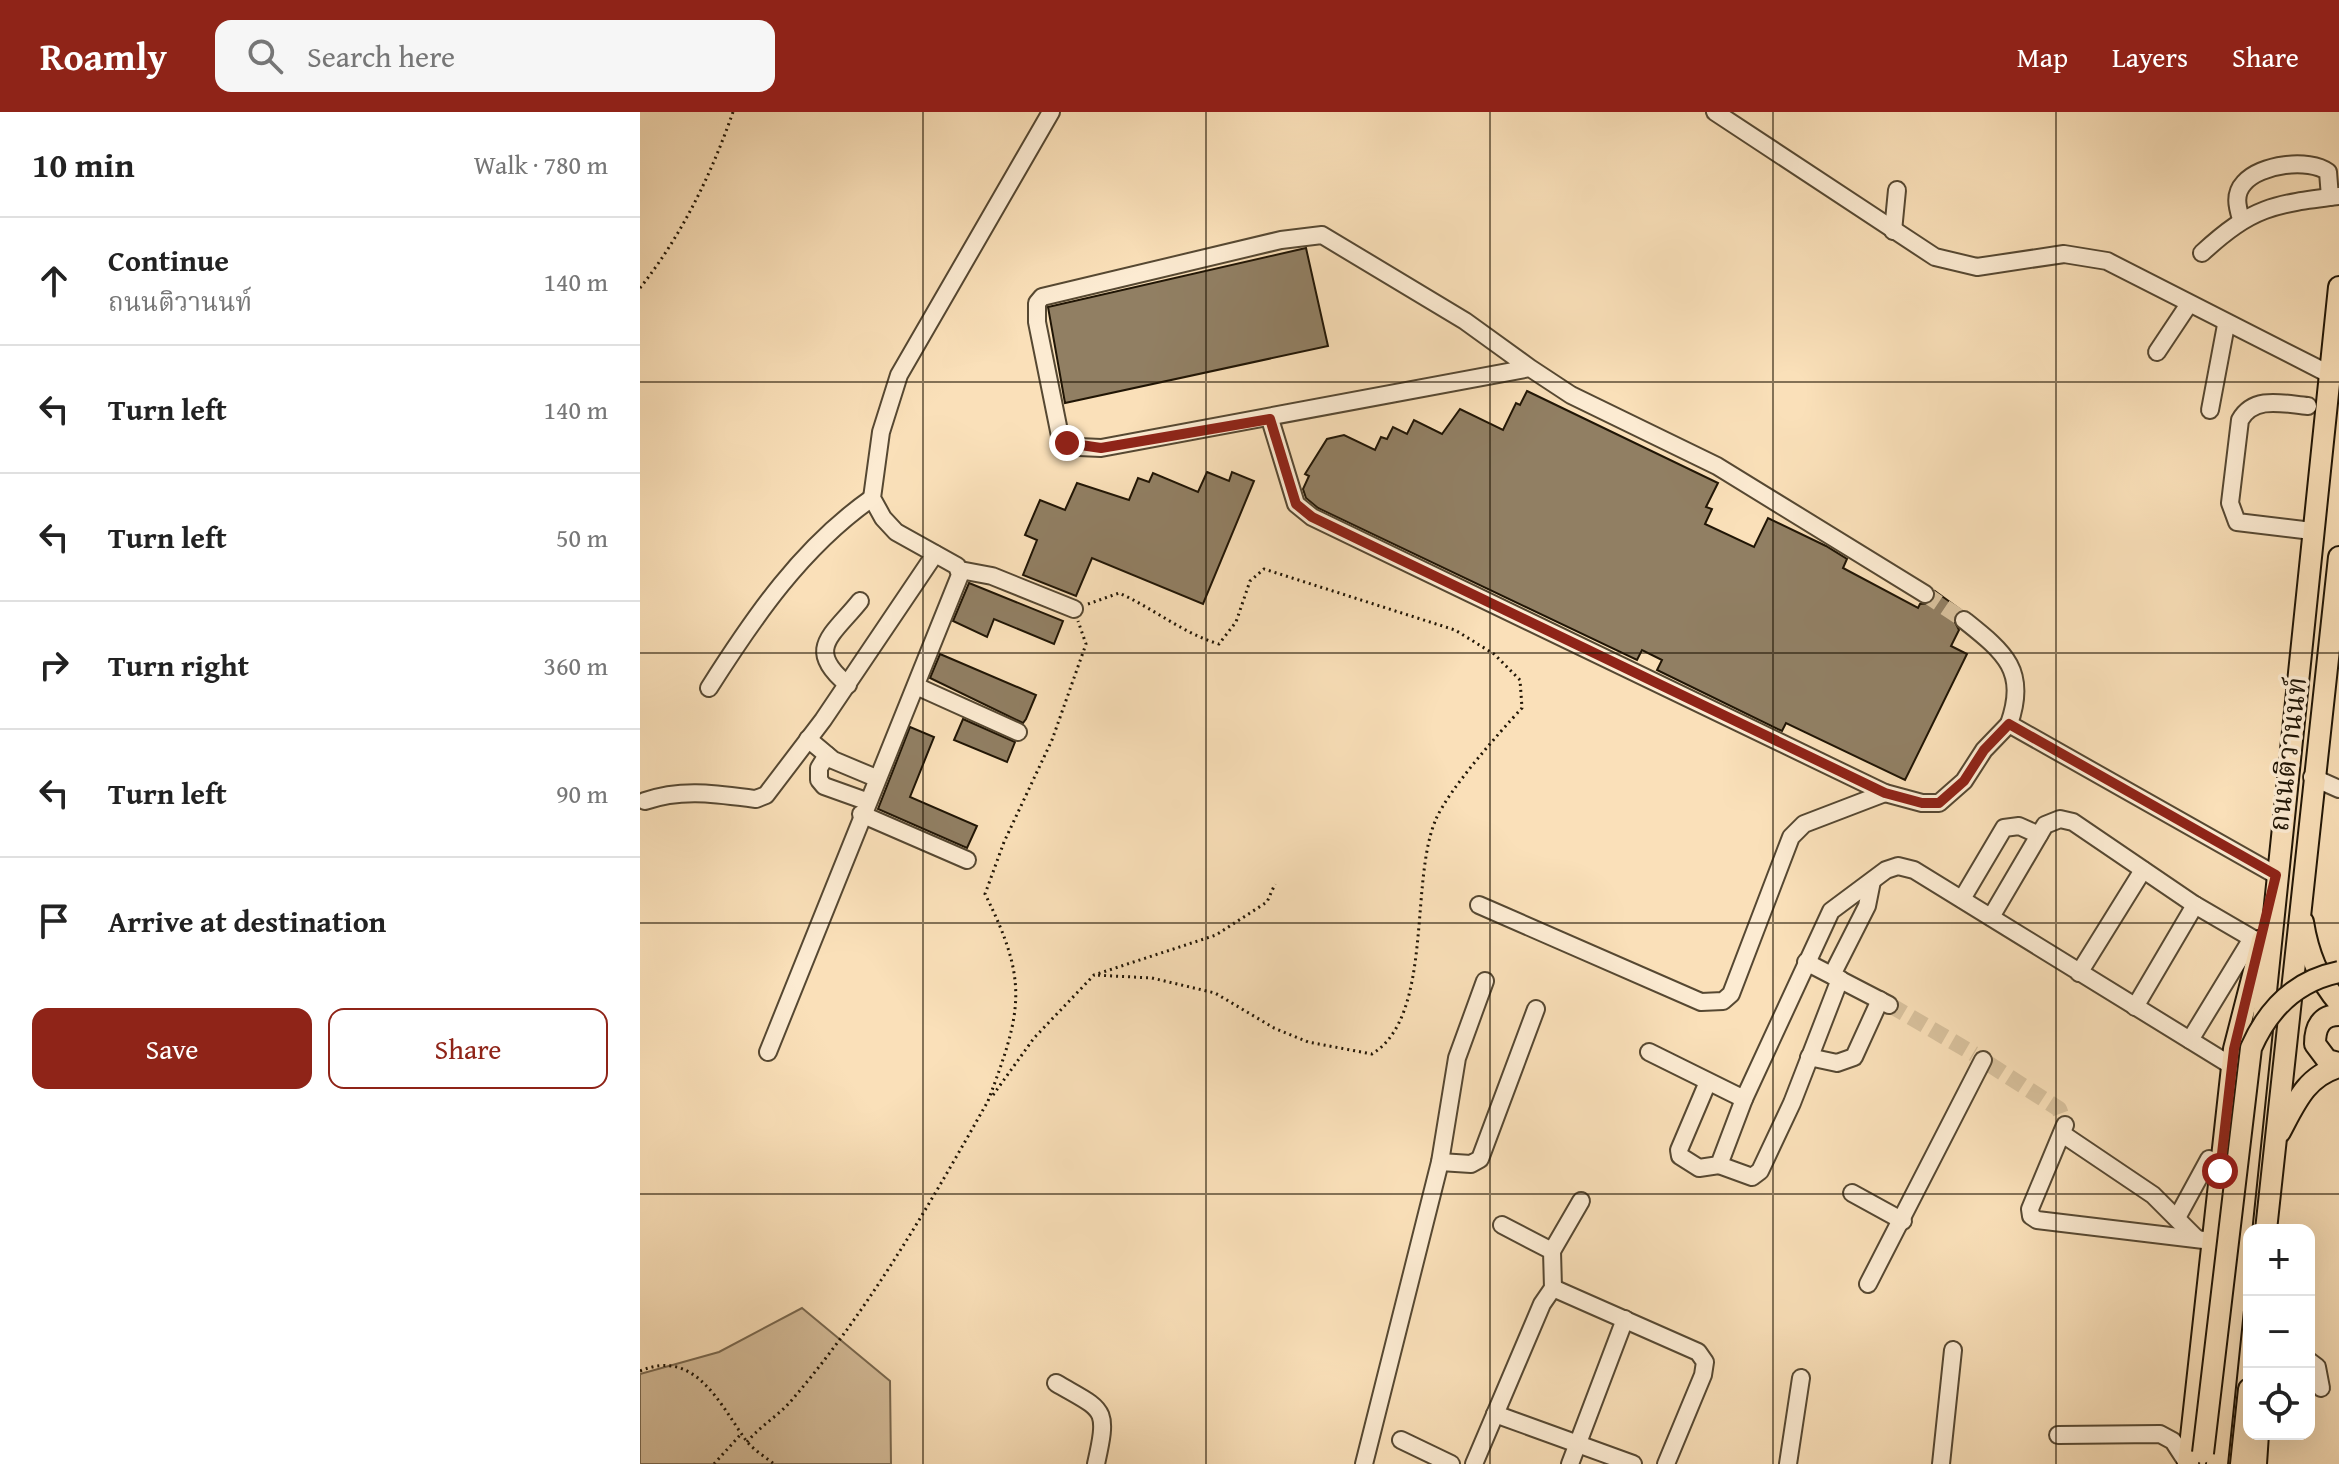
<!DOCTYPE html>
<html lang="en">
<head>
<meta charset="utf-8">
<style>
  body { margin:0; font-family:"Gentium Book Plus","Noto Serif Thai",serif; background:#f6f6f6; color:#222 }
  .controls { position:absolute; right:24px; bottom:24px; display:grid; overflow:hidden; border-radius:16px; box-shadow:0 8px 32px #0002 }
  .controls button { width:72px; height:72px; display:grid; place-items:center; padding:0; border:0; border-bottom:2px solid #e0e0e0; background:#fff; color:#222; font:40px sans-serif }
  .stop { position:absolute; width:24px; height:24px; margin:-18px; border:6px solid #8f2418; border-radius:50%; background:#fff }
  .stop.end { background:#8f2418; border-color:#fff; box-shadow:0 2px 8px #0008 }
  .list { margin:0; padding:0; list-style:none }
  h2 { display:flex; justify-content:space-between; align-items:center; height:104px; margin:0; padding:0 32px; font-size:34px }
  h2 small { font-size:26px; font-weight:400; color:#767676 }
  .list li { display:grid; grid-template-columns:52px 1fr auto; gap:24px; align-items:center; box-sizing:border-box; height:128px; padding:0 32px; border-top:2px solid #e0e0e0 }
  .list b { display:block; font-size:30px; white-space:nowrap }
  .list p { margin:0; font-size:26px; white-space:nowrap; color:#767676 }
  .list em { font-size:26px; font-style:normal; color:#767676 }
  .actions { display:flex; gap:16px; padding:24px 32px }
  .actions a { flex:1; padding:18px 0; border:2px solid #8f2418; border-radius:16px; text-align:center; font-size:28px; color:#8f2418 }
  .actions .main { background:#8f2418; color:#fff }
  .icon { flex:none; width:44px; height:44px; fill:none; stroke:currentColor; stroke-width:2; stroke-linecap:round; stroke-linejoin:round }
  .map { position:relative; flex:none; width:1699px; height:1352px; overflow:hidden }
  header { display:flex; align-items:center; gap:48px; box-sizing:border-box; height:112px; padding:0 40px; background:#8f2418; color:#fff }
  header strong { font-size:38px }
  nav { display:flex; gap:44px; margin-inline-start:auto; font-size:28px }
  .search { width:560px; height:72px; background:#f6f6f6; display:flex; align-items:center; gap:20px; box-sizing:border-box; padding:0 28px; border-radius:16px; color:#767676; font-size:30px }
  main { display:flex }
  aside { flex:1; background:#fff }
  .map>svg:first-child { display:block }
</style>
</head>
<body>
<header>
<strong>Roamly</strong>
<div class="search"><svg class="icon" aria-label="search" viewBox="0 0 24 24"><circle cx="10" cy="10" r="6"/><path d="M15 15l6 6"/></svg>Search here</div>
<nav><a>Map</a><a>Layers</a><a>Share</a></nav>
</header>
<main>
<aside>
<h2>10 min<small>Walk · 780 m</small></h2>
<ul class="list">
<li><svg class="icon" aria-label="ahead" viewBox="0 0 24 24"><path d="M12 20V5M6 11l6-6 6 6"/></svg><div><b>Continue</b><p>ถนนติวานนท์</p></div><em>140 m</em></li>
<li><svg class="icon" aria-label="left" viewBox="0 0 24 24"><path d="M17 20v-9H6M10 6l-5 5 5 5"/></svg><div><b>Turn left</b></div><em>140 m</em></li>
<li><svg class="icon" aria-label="left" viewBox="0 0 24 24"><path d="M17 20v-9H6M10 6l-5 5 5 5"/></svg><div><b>Turn left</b></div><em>50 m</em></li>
<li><svg class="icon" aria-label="right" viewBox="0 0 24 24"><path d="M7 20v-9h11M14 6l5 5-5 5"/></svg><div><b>Turn right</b></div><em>360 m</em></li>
<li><svg class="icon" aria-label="left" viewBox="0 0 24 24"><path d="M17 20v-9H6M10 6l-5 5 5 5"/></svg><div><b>Turn left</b></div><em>90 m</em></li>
<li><svg class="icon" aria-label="arrive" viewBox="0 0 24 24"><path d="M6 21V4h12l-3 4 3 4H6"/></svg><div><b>Arrive at destination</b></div></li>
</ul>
<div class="actions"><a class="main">Save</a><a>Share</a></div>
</aside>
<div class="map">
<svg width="1699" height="1352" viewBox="0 0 1699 1352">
  <rect width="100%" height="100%" fill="#fae0b9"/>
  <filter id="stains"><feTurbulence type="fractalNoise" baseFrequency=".0025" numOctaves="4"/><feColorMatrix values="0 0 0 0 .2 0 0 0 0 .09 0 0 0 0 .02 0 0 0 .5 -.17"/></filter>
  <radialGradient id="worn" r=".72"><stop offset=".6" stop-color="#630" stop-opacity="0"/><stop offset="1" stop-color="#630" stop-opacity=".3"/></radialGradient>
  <!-- green -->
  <polygon fill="#d5bd9a" stroke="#7a6950" stroke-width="2" points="162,1196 250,1269 251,1352 0,1352 0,1262 79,1240"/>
  <!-- building -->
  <g fill="#917f63" stroke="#201505" stroke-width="2">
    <polygon points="666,136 688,234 425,291 408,195"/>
    <polygon points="887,279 1078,371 1066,395 1072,397 1065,412 1114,435 1128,406 1186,434 1207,447 1203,456 1278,496 1280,492 1291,491 1295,479 1321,498 1313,506 1319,518 1311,534 1327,542 1265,668 1146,611 1142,619 1017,558 1022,548 1002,538 997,548 678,396 666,386 663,377 669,364 665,362 687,327 704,323 735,338 741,325 747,327 753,315 767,322 774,308 802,322 820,297 863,318 876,291 880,293"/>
    <polygon points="567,360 589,369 592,360 614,369 563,492 452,446 436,484 383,463 397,428 385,423 400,388 425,398 437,371 489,388 498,366 509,370 513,361 558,380"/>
    <polygon points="329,471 423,509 414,532 354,507 347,525 313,509"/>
    <polygon points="300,542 396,583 386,607 383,611 290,566"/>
    <polygon points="323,607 375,630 367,650 314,628"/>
    <polygon points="270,615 294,625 270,685 337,714 327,736 238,697"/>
  </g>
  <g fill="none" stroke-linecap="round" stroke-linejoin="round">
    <!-- minor-tunnel -->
    <g stroke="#d9c29e" stroke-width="16" stroke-dasharray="16 8" stroke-linecap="butt">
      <polyline points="1285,482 1324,508"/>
      <polyline points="1250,893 1334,942"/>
      <polyline points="1349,952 1419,997 1425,1013"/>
    </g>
    <defs>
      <g id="minor">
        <polyline points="1075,0 1295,145 1337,155 1424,142 1467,149 1689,262"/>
        <path d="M1601 107C1597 94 1594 82 1604 71 1620 52 1669 46 1688 60L1690 85"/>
        <polyline points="1253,119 1257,78"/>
        <path d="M1562 141C1612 95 1633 92 1699 84"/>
        <polyline points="1517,240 1549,192"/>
        <polyline points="890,256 825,209 682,123 641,128 402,185 397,191 397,210 420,324 439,335 461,336 890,256 931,283 1077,354 1285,482"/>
        <path d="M1668 294C1644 292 1614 283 1600 308L1590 391 1597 410 1672 419"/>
        <polyline points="1570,298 1586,213"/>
        <polyline points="630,307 656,392 672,405 1245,681 1282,691 1299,691 1324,669 1344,638 1369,612"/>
        <polyline points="320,458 352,464 434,497"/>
        <path d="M1324 508C1364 540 1388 558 1369 612L1636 763"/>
        <path d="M208 573C164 537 192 524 220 489"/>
        <polyline points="276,574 378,620"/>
        <path d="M69 576C114 505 162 435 232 386"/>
        <polyline points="168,627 193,648 236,666"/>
        <polyline points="187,643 179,656 179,668 184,674 226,689"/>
        <polyline points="1672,665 1699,677"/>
        <path d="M5 689C42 676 77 682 116 687L126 683 183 608 295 442"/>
        <polyline points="221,702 327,748"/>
        <polyline points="1322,787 1364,716 1379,714 1399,723"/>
        <polyline points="839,793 1061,890 1083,889 1091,882 1151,725 1164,712 1245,681"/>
        <polyline points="1351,805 1405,713 1420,707 1433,710 1555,793 1622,832"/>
        <polyline points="1166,850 1249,893"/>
        <polyline points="1439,861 1503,758"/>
        <polyline points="1192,863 1227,794 1232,769"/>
        <polyline points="1495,895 1555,793"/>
        <polyline points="1550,928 1611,828"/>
        <polyline points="128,940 320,463 317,454 256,420 243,406 232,386 241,320 259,263 411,0"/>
        <polyline points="1009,940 1104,987 1191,799 1246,758 1258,754 1274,758 1592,954"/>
        <polyline points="1169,945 1197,951 1214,945 1240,888"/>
        <polyline points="1067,972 1039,1038 1040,1044 1059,1056 1079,1053 1104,987"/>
        <polyline points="1425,1013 1390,1097 1391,1104 1397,1108 1572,1129"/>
        <polyline points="1424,1023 1513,1083 1556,1126"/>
        <polyline points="800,1050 831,1052 840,1047 896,897"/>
        <polyline points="1079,1053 1112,1065 1120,1059 1152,991 1200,867"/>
        <polyline points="1212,1081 1263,1109"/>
        <polyline points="1538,1104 1569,1047"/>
        <polyline points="912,1139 941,1089"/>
        <polyline points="1228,1172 1343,948"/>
        <polyline points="913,1176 1058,1240 1065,1250 1063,1263 1026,1352"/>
        <polyline points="1669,1249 1677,1255 1681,1276"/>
        <path d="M416 1271C464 1299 469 1294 456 1352"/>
        <polyline points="855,1302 993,1352"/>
        <polyline points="1418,1323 1520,1322 1533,1329 1548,1352"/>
        <polyline points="761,1328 811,1352"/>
        <polyline points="724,1352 800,1050 817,946 845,869"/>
        <polyline points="834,1352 902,1192 913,1176 912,1139 862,1113"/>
        <polyline points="930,1352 985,1207"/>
        <polyline points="1148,1352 1161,1266"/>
        <polyline points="1301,1352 1313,1238"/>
      </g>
      <g id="major">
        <path d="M1663 810C1668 841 1678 867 1699 891"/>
        <path d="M1699 903C1681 903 1675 915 1675 932L1687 948 1699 951"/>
        <path d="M1640 1020C1655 992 1666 964 1699 955"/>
        <polyline points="1626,1118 1699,445"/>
        <polyline points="1548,1352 1594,937 1622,828"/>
        <polyline points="1577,1352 1699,175"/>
        <polyline points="1601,1352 1609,1277"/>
        <polyline points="1616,1352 1618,1322"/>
      </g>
    </defs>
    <!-- minor casing -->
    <use href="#minor" stroke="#564832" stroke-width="20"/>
    <!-- major casing -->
    <use href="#major" stroke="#201505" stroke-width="24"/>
    <!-- path -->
    <g stroke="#201505" stroke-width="3" stroke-dasharray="2 4" stroke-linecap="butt">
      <path d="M0 176C42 123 71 63 93 0"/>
      <path d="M448 492 479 481C513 496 544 522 579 532L596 510 610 469 624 457 815 518 854 542 880 568 882 596C858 622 810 676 796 707 769 769 794 904 732 942L668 930 634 916 575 881 512 866 454 863"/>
      <polyline points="353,983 394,926 454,863 576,823 627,790 635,772"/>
      <path d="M348 989C382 899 389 870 345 782L364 730 412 628 446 532 438 509"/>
      <path d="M0 1259C54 1236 79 1290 105 1327 112 1337 124 1344 134 1352"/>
      <path d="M107 1330C120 1314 138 1304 151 1289 229 1198 290 1092 348 989"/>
      <polyline points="74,1352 101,1322"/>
    </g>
    <!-- minor -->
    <use href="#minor" stroke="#fcebd2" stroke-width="16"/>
    <!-- major -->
    <use href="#major" stroke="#fae0b9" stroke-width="20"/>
    <defs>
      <path id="major-bridge" d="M1563 1341 1611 936C1628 897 1655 869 1699 860"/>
    </defs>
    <!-- major-bridge casing -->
    <use href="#major-bridge" stroke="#201505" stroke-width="24" stroke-linecap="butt"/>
    <!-- major-bridge -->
    <use href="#major-bridge" stroke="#fae0b9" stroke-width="20"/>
  </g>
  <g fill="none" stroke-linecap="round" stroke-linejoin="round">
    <!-- route -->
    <polyline stroke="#8f2418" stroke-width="10" points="427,331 461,336 630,307 656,392 672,405 1245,681 1282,691 1299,691 1324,669 1344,638 1369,612 1636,763 1594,937 1580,1059"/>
  </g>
  <!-- grid -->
  <path fill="none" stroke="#201505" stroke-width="2" stroke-opacity="0.55" d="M283 0V1352M566 0V1352M850 0V1352M1133 0V1352M1416 0V1352M0 270H1699M0 541H1699M0 811H1699M0 1082H1699"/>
  <g text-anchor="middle" stroke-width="7" stroke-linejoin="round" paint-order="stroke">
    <!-- street labels -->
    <g font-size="28" fill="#201505" stroke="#fcebd2">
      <text transform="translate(1647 642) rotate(-83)" y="10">ถนนติวานนท์</text>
    </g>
  </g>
  <rect width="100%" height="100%" filter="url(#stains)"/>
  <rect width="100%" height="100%" fill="url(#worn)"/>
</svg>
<div class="controls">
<button>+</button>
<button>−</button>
<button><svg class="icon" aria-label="locate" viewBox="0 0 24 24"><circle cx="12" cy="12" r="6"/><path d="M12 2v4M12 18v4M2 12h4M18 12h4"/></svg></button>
</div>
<div class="stop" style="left:1580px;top:1059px"></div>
<div class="stop end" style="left:427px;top:331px"></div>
</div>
</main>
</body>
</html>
